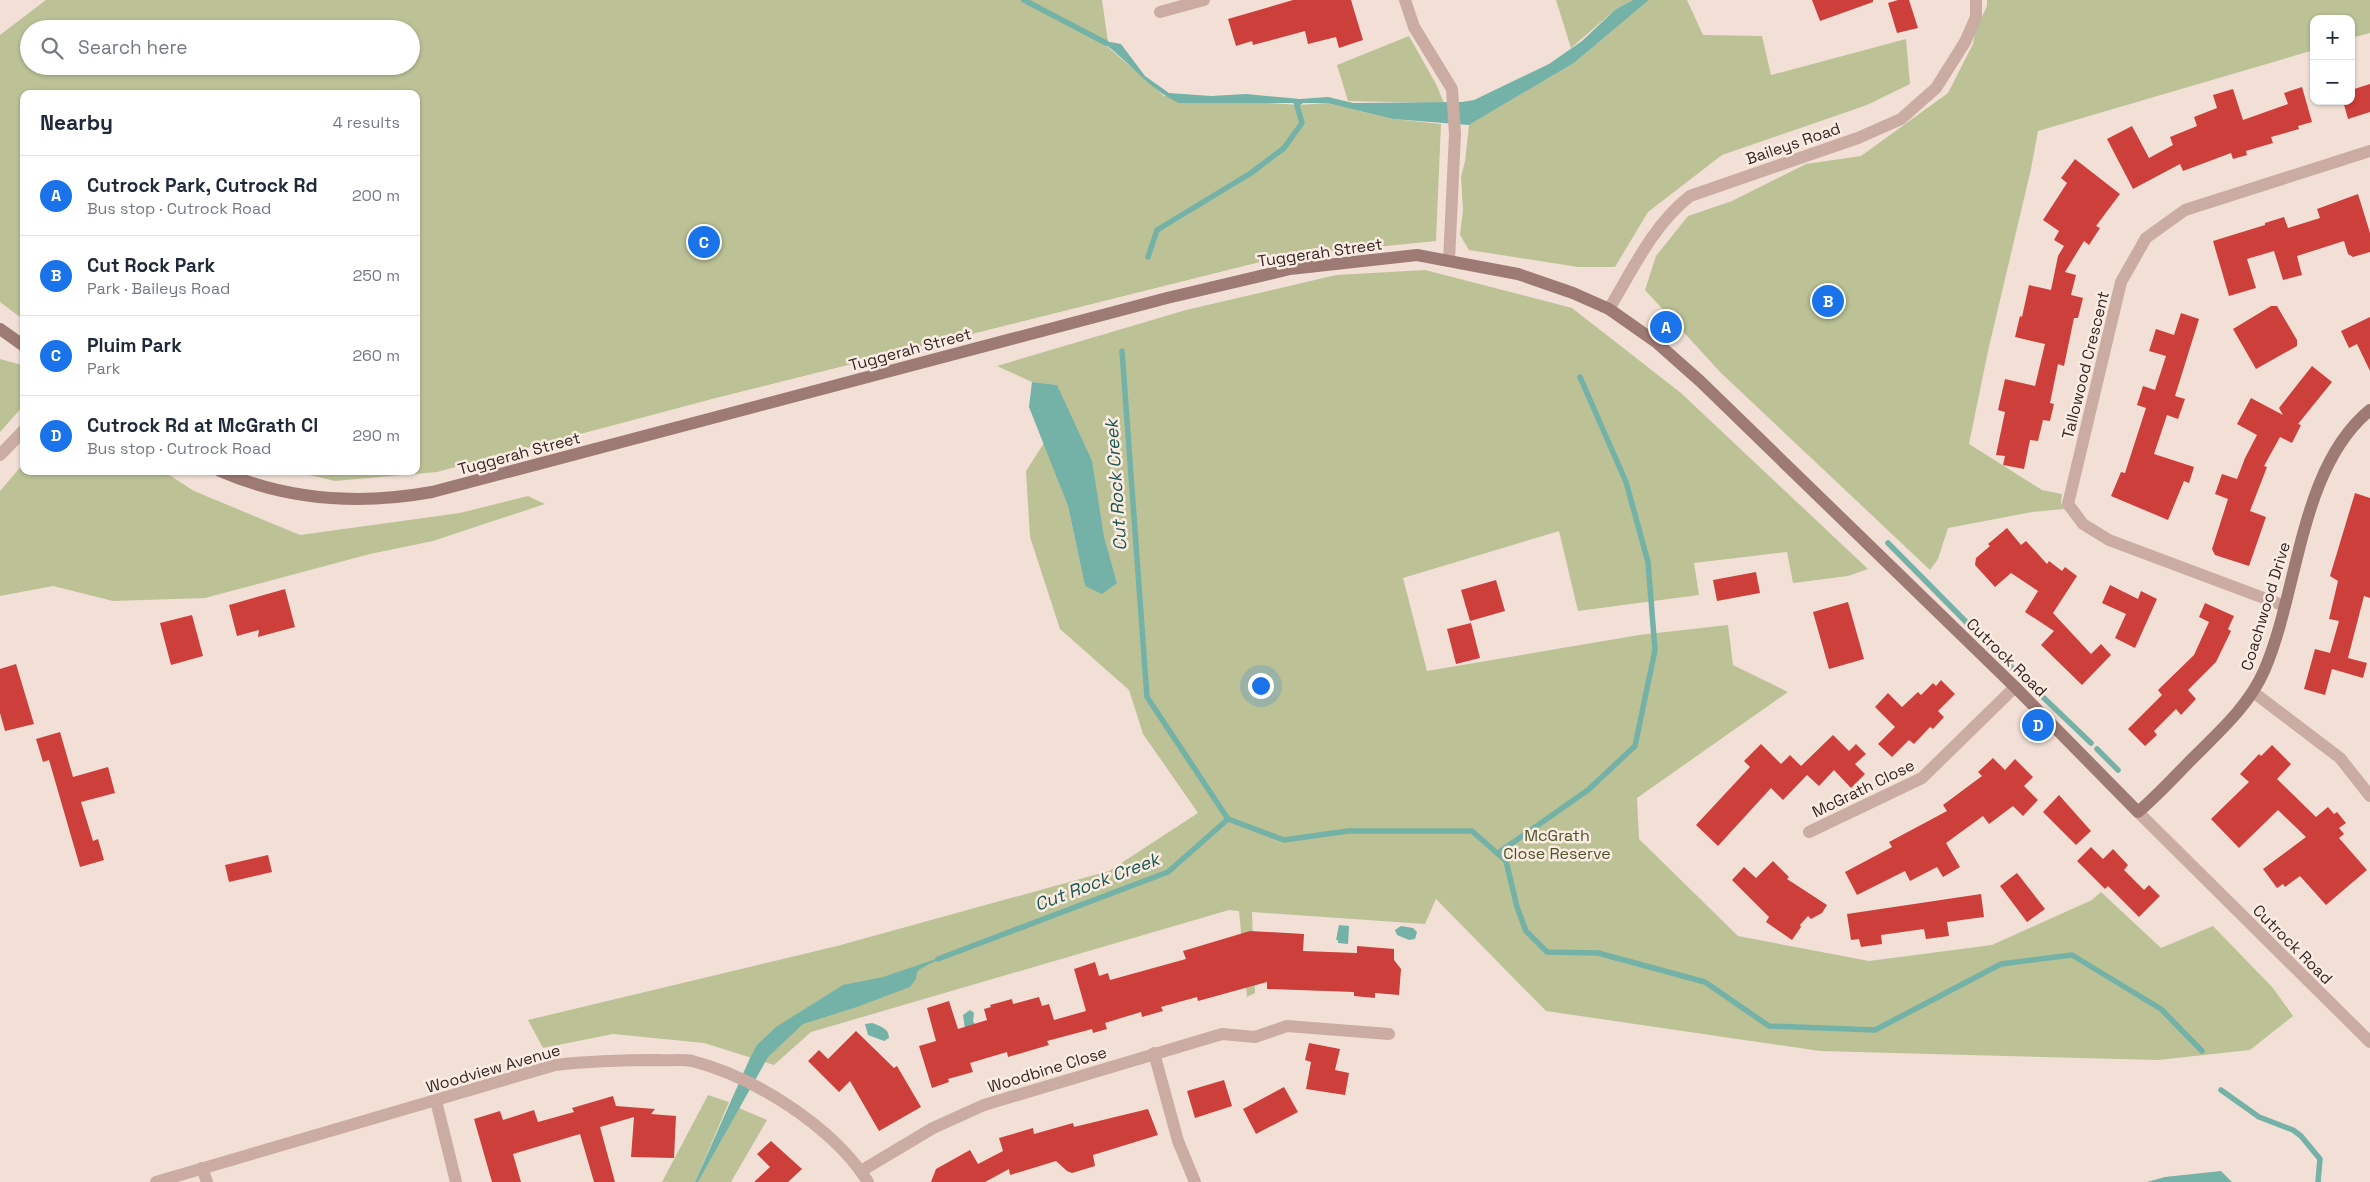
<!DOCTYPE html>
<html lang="en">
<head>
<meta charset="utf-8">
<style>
  body { margin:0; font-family:"Space Grotesk",sans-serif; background:#f6f6f7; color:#1f2937 }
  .controls { position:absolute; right:15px; top:15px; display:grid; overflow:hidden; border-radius:10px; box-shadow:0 1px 4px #0004 }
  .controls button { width:45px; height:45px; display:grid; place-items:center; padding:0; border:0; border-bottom:1px solid #e0e1e3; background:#fff; color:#1f2937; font:25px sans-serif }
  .you { position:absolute; left:1260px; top:685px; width:18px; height:18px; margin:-12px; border:4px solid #fff; border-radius:50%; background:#1a73e8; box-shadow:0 0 0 8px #1a73e833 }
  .badge { display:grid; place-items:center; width:32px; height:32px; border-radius:50%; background:#1a73e8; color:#fff; font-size:16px; font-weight:700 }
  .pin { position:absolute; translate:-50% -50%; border:2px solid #fff; box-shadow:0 1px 5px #0006 }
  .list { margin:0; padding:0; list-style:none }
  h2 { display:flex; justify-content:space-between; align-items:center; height:65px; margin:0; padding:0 20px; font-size:21px }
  h2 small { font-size:16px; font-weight:400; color:#747a83 }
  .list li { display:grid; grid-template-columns:32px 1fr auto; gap:15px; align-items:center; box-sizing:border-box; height:80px; padding:0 20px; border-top:1px solid #e0e1e3 }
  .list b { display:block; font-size:19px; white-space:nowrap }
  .list p { margin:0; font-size:16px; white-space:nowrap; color:#747a83 }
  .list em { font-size:16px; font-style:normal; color:#747a83 }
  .icon { flex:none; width:28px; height:28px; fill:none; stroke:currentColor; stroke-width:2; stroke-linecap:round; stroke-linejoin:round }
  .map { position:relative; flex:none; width:2370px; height:1182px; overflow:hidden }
  .search { position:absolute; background:#fff; box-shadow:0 1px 4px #0004; left:20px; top:20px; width:400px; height:55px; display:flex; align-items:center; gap:12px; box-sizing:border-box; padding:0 18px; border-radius:28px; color:#747a83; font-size:19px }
  .panel { position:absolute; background:#fff; box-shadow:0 1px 4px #0004; left:20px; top:90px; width:400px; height:385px; border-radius:10px }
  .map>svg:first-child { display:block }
</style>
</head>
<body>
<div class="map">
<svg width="2370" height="1182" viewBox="0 0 2370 1182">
  <rect width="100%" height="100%" fill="#f2e0d7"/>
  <!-- green -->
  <g fill="#bcc296" fill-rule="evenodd">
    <path d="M46 0H1102L1108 42 1101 41 1164 96 1299 105 1327 103 1393 119 1441 124 1436 241 1326 252 1260 262 712 399 437 472 335 481 293 471H416V94H24V320L0 302V35ZM29 29H411V66H29Z"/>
    <polygon points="1556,0 1633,0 1616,9 1571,48"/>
    <polygon points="1649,0 1687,0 1703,35 1762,36 1771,75 1906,39 1910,84 1867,105 1722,155 1648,212 1615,267 1578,267 1469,250 1460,235 1463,210 1461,177 1465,161 1469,125 1574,63"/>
    <polygon points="1987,0 2370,0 2370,33 2351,38 2351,19 2314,19 2314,50 2038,131 2031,169 1988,351 1969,444 2042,490 2062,494 2061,503 2064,509 2032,512 1948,528 1938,559 1930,570 1721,373 1645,290 1656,256 1688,216 1732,201 1806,164 1861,156 1948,93 1973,44 1975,32 1987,6"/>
    <polygon points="1409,36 1436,84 1444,103 1348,101 1337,65"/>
    <polygon points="1425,270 1572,308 1681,393 1868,569 1848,576 1793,583 1787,552 1694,563 1699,595 1578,611 1559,531 1403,578 1427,671 1639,635 1728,625 1733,665 1788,692 1637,798 1639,839 1738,936 1869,961 1992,945 2092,900 2101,892 2161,948 2213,926 2273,988 2293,1016 2250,1050 2158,1060 1820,1051 1546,1011 1436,899 1425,924 1252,912 1255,993 1247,997 1239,911 1229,910 811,1032 774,1065 704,1043 613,1034 543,1048 528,1020 837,946 1109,871 1198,813 1143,734 1129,690 1060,629 1030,537 1026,471 1044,443 1068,506 1085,586 1117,583 1057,385 1032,382 997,366 1186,310 1336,275"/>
    <polygon points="0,359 22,365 24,369 24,405 0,432"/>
    <polygon points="24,463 24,471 163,471 194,491 300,535 460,513 528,496 545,504 433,541 370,554 205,598 113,601 53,586 0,596 0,491"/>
    <polygon points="708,1095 729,1102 695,1182 662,1182"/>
    <polygon points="739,1108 767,1120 731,1182 698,1182"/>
  </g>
  <!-- water -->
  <g fill="#74b1a7">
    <path d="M1633 0H1649L1574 63 1469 125 1393 119 1327 103H1179C1146 88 1128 59 1099 40L1121 44 1145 76 1169 93 1211 96 1246 94 1300 99 1328 97 1353 103 1462 102 1474 100 1549 64 1582 41 1616 9Z"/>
    <polygon points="1032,382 1057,385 1092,461 1104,537 1117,583 1102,594 1085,586 1068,506 1029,407"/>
    <polygon points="1339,925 1349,926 1348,944 1338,943 1338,940 1336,940"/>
    <polygon points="1401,926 1413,928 1417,932 1415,939 1409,940 1397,935 1395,930"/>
    <polygon points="945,956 920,969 917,972 916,979 910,987 854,1008 803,1024 768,1057 698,1182 695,1182 750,1058 757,1045 776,1027 843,985 883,977"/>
    <polygon points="970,1010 974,1013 973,1021 976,1026 965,1029 963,1015"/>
    <path d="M872 1023C880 1026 889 1028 889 1038L884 1041 868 1035 865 1024Z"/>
    <polygon points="2221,1171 2232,1182 2147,1182 2165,1177"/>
  </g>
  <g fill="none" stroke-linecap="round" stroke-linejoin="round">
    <!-- stream -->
    <g stroke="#74b1a7" stroke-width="5.5">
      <polyline points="1024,0 1106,43"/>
      <polyline points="1148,257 1157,230 1251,173 1284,148 1302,123 1296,102 1300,102"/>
      <polyline points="1888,543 1978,634"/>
      <polyline points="1980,637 2091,743"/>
      <polyline points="2097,749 2118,770"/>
      <polyline points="1228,819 1284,840 1348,831 1472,831 1506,861 1517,907 1526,931 1547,952 1598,953 1705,982 1769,1026 1875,1030 2001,964 2072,955 2161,1009 2202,1051"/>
      <polyline points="1498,853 1588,790 1635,746 1655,650 1648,562 1626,482 1580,377"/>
      <polyline points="938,959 1168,872 1228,819 1147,697 1122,351"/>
      <polyline points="2221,1090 2259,1117 2293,1130 2301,1136 2320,1159 2318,1182"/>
    </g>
  </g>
  <!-- building -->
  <g fill="#cd3f3a">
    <polygon points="1293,0 1351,0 1363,40 1339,48 1336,37 1308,44 1305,31 1253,45 1252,41 1236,46 1228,19"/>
    <polygon points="1812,0 1873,0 1873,2 1820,21"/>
    <polygon points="1898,0 1909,0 1918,28 1897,33 1888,3"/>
    <polygon points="2370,84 2370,112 2348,119 2343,101 2351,101 2351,90"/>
    <polygon points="2302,87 2312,122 2298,126 2299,129 2271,137 2273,143 2246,151 2247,155 2233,159 2231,153 2183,171 2180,164 2133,189 2107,139 2132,126 2149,158 2173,145 2170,137 2197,126 2194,117 2217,108 2213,95 2233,89 2243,120 2288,104 2284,93"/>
    <polygon points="2075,159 2120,194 2096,226 2100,228 2089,245 2084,241 2065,272 2076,275 2071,295 2083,298 2078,318 2074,318 2064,366 2058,364 2050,403 2054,404 2050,421 2043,420 2038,441 2030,440 2024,469 2003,465 2005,456 1996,455 2005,412 1998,410 2005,379 2035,386 2045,344 2015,337 2020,316 2022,317 2029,285 2051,290 2058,256 2064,246 2054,240 2059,231 2043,220 2067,183 2061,178"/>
    <polygon points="2358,194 2370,233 2370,252 2353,257 2348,254 2344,241 2297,256 2302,275 2283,280 2274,251 2247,259 2256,288 2229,296 2213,241 2265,225 2265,223 2284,217 2288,228 2320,218 2317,209"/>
    <polygon points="2271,306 2277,306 2297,340 2297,346 2256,369 2233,329"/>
    <polygon points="2181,313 2199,319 2175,396 2185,399 2178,419 2167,415 2154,454 2194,467 2189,483 2184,481 2168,520 2111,496 2121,472 2125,473 2146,408 2137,405 2143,386 2155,390 2166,356 2149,351 2156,329 2174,335"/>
    <polygon points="2370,317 2370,371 2357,344 2349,348 2341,331"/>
    <polygon points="2312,366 2332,382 2298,424 2301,425 2292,443 2280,437 2264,466 2267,467 2250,511 2266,517 2249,566 2215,555 2212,549 2228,499 2215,494 2222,474 2237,479 2245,458 2257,435 2237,424 2251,398 2283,415 2279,408"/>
    <polygon points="2355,493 2370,498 2370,598 2364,596 2348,658 2367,663 2363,678 2332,669 2325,695 2304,689 2315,649 2330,653 2339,621 2329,619 2338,581 2330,576"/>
    <polygon points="2007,528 2021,545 2026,541 2047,564 2049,561 2062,571 2065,567 2077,576 2053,613 2091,654 2101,644 2111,655 2082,685 2041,645 2054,631 2025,612 2038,591 2011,573 1995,587 1975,565 1976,558 1990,546 1988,544"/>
    <polygon points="1756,572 1760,593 1717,601 1713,580"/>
    <polygon points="1496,580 1505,611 1470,621 1461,590"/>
    <polygon points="2110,585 2138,599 2141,591 2157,599 2135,648 2115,638 2126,614 2102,603"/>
    <polygon points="285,589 295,627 258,637 259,630 237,636 229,605"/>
    <polygon points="1848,602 1864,659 1829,669 1813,612"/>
    <polygon points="2205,603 2234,616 2228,629 2231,631 2216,662 2188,690 2196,699 2181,715 2176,709 2154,731 2157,735 2145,746 2128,729 2162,695 2158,690 2194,655 2209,622 2199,617"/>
    <polygon points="192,615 203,656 171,665 160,623"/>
    <polygon points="1471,623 1480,658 1456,664 1447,629"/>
    <polygon points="16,664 34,724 5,731 0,713 0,669"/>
    <polygon points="1941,680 1955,694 1938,711 1944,717 1933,729 1930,727 1914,744 1909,740 1892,757 1878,744 1895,727 1875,707 1888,693 1902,707 1918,692 1921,695 1933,683 1936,686"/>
    <polygon points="60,732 73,777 108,767 115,793 81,802 93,841 98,839 104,860 80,867 49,760 43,762 36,739"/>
    <polygon points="1833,735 1849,751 1856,744 1866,754 1855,764 1865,774 1851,788 1834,770 1819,786 1807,775 1783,800 1771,788 1718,846 1696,825 1750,767 1744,761 1761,744 1781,764 1790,755 1801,766"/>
    <polygon points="2272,745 2291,764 2277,779 2316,817 2328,807 2334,814 2337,812 2346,823 2339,828 2344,834 2339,838 2367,870 2326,905 2300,876 2285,887 2283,884 2277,888 2263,869 2306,837 2278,810 2239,848 2211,819 2249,782 2240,774 2259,754 2261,756"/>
    <polygon points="1993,758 2005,770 2015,759 2033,777 2024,786 2038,800 2023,816 2013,806 1989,824 1983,816 1946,843 1960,867 1943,877 1937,867 1910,881 1905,871 1857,895 1845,872 1892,847 1889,842 1947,811 1943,805 1982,776 1978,772"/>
    <polygon points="2059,795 2091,831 2076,845 2043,812"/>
    <polygon points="2091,847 2103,859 2113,849 2128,865 2124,870 2144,890 2149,885 2160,896 2139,917 2108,886 2105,889 2077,861"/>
    <polygon points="268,855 272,872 229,882 225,865"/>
    <polygon points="1773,861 1789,877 1787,879 1827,905 1822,913 1811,919 1808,916 1800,925 1801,927 1792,940 1766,922 1769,917 1732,880 1744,867 1756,878"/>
    <polygon points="2017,873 2045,909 2027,922 2000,886"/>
    <polygon points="1981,894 1984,917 1947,922 1949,936 1926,939 1924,929 1881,935 1882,944 1861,947 1859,939 1851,940 1847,914"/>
    <polygon points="1250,931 1304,934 1303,951 1357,953 1357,946 1394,949 1394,960 1401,969 1399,995 1375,993 1375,998 1354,996 1354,992 1267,989 1267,982 1198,1001 1197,997 1161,1007 1163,1011 1142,1017 1141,1012 1105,1023 1107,1029 1093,1033 1092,1029 1047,1041 1049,1045 1008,1057 1007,1052 970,1063 973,1072 948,1079 949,1082 932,1088 919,1046 936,1041 927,1008 949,1001 958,1029 987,1020 984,1009 991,1007 990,1005 1012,999 1013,1004 1039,997 1042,1006 1049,1004 1054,1020 1086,1011 1074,969 1095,962 1099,976 1108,973 1110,980 1186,959 1183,951"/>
    <polygon points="856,1031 894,1068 897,1066 921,1107 879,1131 850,1081 839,1092 808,1061 819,1050 828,1059"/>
    <polygon points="1309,1043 1340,1049 1335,1070 1349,1073 1345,1095 1306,1089 1311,1062 1305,1060"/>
    <polygon points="1224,1080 1232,1106 1195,1118 1187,1091"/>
    <polygon points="1284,1087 1298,1112 1256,1134 1243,1109"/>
    <polygon points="613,1096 616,1106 655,1109 651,1114 676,1116 674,1158 631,1157 634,1117 600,1127 615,1182 594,1182 580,1134 513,1154 521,1182 492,1182 474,1119 500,1111 503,1120 534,1110 538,1122 574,1112 572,1108"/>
    <polygon points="1148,1109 1158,1135 1093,1155 1095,1166 1072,1173 1067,1171 1056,1161 1010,1175 1009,1169 985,1182 931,1182 936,1169 970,1150 978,1164 1003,1151 999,1138 1033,1128 1034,1134 1073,1123 1074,1127"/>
    <polygon points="771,1141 802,1169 788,1182 754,1182 770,1167 757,1154"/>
  </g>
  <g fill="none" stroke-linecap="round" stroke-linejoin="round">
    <!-- street -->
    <g stroke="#cbaca2" stroke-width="12">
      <polyline points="1405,0 1414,27 1452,89 1455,134 1449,261"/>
      <polyline points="1160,12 1204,0"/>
      <path d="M1609 309C1633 269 1653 225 1690 196L1858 138 1901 119 1936 88 1965 42 1976 17V0"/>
      <polyline points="0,455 24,430"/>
      <polyline points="2285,606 2109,540 2083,524 2068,504 2121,282 2146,238 2185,210 2370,151"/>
      <polyline points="2253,692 2340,758 2370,796"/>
      <polyline points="2138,812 2370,1042"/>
      <polyline points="1809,832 1922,778 2015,687"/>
      <polyline points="1154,1053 1178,1141 1195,1182"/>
      <polyline points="436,1101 456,1182"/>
      <polyline points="202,1168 207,1182"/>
      <polyline points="861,1171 933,1128 984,1105 1222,1034 1255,1037 1287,1026 1389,1034"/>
      <path d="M156 1182 555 1065C590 1061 623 1060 658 1060 669 1061 682 1059 692 1061 755 1077 833 1127 868 1182"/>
    </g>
    <!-- secondary -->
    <g stroke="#9e7a74" stroke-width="12">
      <polyline points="0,329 24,346"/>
      <path d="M220 471C287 500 360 505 432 492L1167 298 1290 269 1417 255 1518 274 1573 293 1609 309 1656 342 1700 381 2015 687 2138 812C2158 795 2176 775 2195 756 2221 730 2249 705 2264 671 2299 591 2299 468 2370 410"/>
    </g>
  </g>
  <g text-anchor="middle" stroke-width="5" stroke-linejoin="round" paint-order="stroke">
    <!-- street labels -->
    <g font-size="16" fill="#352725" stroke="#faebe3">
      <text transform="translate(1793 143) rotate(-19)" y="6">Baileys Road</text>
      <text transform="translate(1320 252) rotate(-8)" y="6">Tuggerah Street</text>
      <text transform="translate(910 349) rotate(-15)" y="6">Tuggerah Street</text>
      <text transform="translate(2085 365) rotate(-76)" y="6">Tallowood Crescent</text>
      <text transform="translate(519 453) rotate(-15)" y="6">Tuggerah Street</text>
      <text transform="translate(2265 606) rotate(-73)" y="6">Coachwood Drive</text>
      <text transform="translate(2007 657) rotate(44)" y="6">Cutrock Road</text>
      <text transform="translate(1863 788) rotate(-26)" y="6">McGrath Close</text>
      <text transform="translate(2293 944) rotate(45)" y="6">Cutrock Road</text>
      <text transform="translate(493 1068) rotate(-16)" y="6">Woodview Avenue</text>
      <text transform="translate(1047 1069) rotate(-17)" y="6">Woodbine Close</text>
    </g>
    <!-- park labels -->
    <g font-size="16" fill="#4d5528" stroke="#faebe3">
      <text x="1557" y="841">McGrath<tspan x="1557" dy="18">Close Reserve</tspan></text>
    </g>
    <!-- water labels -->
    <g font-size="18" font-style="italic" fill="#19584f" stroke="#faebe3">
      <text transform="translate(1116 485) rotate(-94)" y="6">Cut Rock Creek</text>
      <text transform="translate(1097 882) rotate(-21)" y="6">Cut Rock Creek</text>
    </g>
  </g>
</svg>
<div class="controls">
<button>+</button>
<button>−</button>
</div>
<div class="you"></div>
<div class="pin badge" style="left:1666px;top:327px">A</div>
<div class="pin badge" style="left:1828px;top:301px">B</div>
<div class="pin badge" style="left:704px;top:242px">C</div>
<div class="pin badge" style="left:2038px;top:725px">D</div>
<div class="search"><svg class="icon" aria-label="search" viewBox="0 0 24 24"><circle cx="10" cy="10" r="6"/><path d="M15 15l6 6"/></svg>Search here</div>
<section class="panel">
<h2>Nearby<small>4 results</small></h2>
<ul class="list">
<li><span class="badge">A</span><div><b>Cutrock Park, Cutrock Rd</b><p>Bus stop · Cutrock Road</p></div><em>200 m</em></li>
<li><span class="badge">B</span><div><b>Cut Rock Park</b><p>Park · Baileys Road</p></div><em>250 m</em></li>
<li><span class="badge">C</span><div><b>Pluim Park</b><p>Park</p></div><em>260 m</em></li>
<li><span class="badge">D</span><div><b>Cutrock Rd at McGrath Cl</b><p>Bus stop · Cutrock Road</p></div><em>290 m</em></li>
</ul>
</section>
</div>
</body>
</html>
